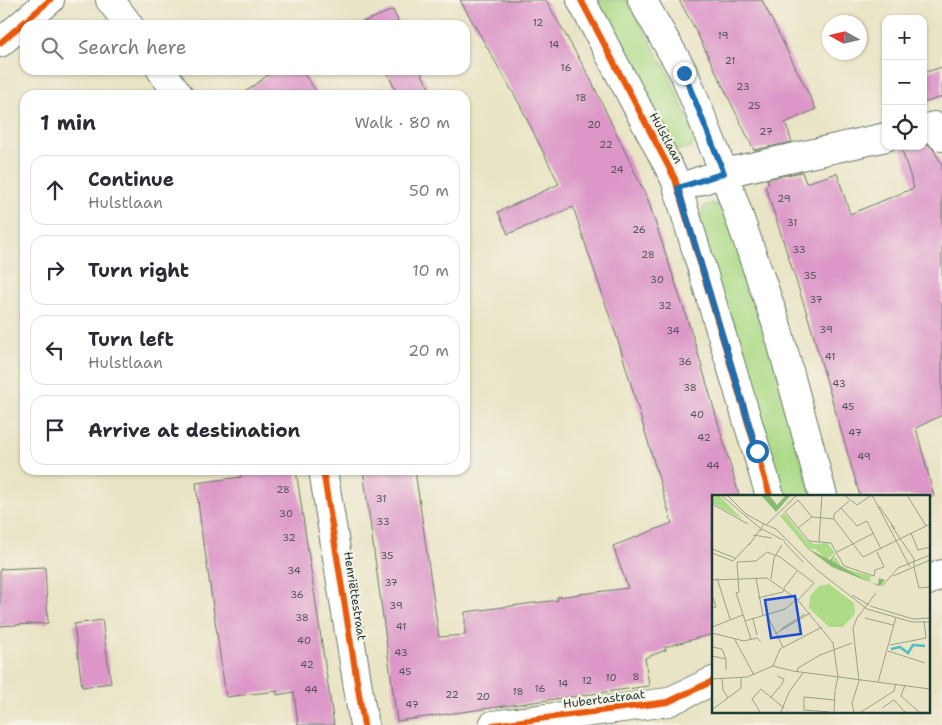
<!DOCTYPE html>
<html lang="en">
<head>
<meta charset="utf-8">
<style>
  body { margin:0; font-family:"Shantell Sans",sans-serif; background:#f2f2f3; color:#2b2b33 }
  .controls { position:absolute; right:15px; top:15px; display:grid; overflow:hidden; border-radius:10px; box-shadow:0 1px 4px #0004 }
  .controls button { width:45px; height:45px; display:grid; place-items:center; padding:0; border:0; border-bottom:1px solid #e1e1e2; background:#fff; color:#2b2b33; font:25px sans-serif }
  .compass { position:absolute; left:822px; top:15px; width:45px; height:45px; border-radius:50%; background:#fff; box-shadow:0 1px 4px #0004; rotate:278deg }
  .stop { position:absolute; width:15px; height:15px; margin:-11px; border:4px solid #1f6fb2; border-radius:50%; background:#fff }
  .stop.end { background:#1f6fb2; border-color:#fff; box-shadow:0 1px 5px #0008 }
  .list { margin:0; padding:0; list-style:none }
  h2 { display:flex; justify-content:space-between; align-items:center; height:65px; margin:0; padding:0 20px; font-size:21px }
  h2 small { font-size:16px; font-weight:400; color:#7c7c81 }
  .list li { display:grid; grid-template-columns:32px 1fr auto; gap:15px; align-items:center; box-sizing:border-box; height:70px; margin:0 10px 10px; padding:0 10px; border:1px solid #e1e1e2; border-radius:15px }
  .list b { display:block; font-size:19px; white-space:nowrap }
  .list p { margin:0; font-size:16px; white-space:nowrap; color:#7c7c81 }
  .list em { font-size:16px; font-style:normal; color:#7c7c81 }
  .icon { flex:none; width:28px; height:28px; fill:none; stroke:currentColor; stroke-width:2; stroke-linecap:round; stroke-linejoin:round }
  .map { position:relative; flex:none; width:942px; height:725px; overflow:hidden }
  .search { position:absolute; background:#fff; box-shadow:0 1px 4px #0004; left:20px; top:20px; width:450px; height:55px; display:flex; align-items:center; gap:12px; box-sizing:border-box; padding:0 18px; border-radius:15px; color:#7c7c81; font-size:19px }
  .panel { position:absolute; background:#fff; box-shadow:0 1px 4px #0004; left:20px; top:90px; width:450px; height:385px; border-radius:15px }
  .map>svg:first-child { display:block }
</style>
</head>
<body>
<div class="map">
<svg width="942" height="725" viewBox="0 0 942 725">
  <rect width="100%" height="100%" fill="#f7f3e8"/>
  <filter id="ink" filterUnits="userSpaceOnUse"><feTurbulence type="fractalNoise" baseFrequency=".02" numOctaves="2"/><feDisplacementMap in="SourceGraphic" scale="10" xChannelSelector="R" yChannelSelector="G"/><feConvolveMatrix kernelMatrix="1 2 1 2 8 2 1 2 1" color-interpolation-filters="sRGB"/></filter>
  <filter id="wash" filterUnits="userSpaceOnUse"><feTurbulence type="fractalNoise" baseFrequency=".0096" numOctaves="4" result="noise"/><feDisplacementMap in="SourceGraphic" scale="20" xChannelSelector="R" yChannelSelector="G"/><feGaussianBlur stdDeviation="1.12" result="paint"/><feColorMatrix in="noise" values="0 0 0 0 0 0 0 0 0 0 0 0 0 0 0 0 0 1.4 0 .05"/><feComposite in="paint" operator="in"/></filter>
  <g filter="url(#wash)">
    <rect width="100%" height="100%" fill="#e9e4c5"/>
    <!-- green -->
    <g fill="#addb88" stroke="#668c5e">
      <polygon points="593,0 627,0 668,73 696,138 691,147 675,151 665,141 641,82"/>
      <polygon points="712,203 725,208 761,311 812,496 781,496 698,221 705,206"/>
    </g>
    <g id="blocks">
      <!-- building -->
      <g fill="#dc96c8">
        <polygon points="460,0 546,0 590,78 648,200 695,343 739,495 713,496 713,634 665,647 666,650 645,658 649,686 397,721 363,470 415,470 439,637 465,635 465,612 558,600 557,597 628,588 613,546 672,523 620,347 573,207 508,234 498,212 559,184 519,103"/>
        <polygon points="679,0 762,0 816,109 785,123 790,134 789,134 792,142 754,150 693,25"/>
        <polygon points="393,10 400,25 364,25 363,22"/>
        <polygon points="942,67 942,97 923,103 923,73"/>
        <polygon points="275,70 301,70 319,95 241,95"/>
        <polygon points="386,70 420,70 432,95 398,95"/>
        <polygon points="923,144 928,144 933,149 942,164 942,415 916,428 934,496 860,496 808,317 765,185 769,184 767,179 802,172 806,183 837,173 850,214 914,188 901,147 923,146"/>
        <polygon points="240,470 296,470 334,725 298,725 294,692 277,695 277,691 226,697 204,544 203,544 196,483 241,477"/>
        <polygon points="45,567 48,623 0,626 0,569"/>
        <polygon points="102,620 111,683 82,687 74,624"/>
      </g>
    </g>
  </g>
  <g filter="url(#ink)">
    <use href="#blocks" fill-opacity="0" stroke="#667767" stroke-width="1"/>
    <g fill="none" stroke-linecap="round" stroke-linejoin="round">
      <defs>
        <g id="minor">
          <polyline points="110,0 129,25"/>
          <polyline points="581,0 675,179 770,496"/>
          <polyline points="642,0 684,73 724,173 776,323 823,496"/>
          <polyline points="0,43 50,0"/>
          <polyline points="161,70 179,95"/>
          <polyline points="923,129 934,126 942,137"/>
          <polyline points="678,188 724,173 886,137"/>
          <polyline points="323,470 364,725"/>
          <polyline points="928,581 942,574"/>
          <polyline points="493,725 668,702 713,681"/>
        </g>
      </defs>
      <!-- minor casing -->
      <use href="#minor" stroke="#667767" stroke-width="30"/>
      <!-- minor -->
      <use href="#minor" stroke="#fff" stroke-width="28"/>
      <defs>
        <g id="cycleway">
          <polyline points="581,0 675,179 770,496"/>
          <polyline points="0,43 50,0"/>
          <polyline points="323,470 364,725"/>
          <polyline points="493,725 668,702 713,681"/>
        </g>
      </defs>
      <!-- cycleway casing -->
      <use href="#cycleway" stroke="#f7f3e8" stroke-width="9"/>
      <!-- cycleway -->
      <use href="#cycleway" stroke="#e8590c" stroke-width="6"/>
    </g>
  </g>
  <g fill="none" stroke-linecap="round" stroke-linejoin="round" filter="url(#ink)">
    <!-- route -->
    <polyline stroke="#1f6fb2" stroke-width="6" points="684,73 724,173 678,188 757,451"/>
  </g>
  <g text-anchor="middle" stroke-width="4.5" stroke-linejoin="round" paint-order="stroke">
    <!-- number labels -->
    <g font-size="10" fill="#4e5359">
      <text x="538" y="26">12</text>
      <text x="723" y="39">19</text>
      <text x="554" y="48">14</text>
      <text x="730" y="64">21</text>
      <text x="566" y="71">16</text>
      <text x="743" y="90">23</text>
      <text x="581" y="101">18</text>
      <text x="754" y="109">25</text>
      <text x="594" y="128">20</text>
      <text x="766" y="135">27</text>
      <text x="606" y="148">22</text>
      <text x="617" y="173">24</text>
      <text x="784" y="202">29</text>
      <text x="792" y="226">31</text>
      <text x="639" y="233">26</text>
      <text x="799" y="253">33</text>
      <text x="648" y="258">28</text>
      <text x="810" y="279">35</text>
      <text x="657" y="283">30</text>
      <text x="816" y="303">37</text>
      <text x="665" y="309">32</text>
      <text x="826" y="333">39</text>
      <text x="673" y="334">34</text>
      <text x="830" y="360">41</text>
      <text x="685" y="365">36</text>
      <text x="839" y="387">43</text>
      <text x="690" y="391">38</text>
      <text x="848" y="410">45</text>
      <text x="697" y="418">40</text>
      <text x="855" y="436">47</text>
      <text x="704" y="441">42</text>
      <text x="864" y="460">49</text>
      <text x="713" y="469">44</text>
      <text x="283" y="493">28</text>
      <text x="381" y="502">31</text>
      <text x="286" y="517">30</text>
      <text x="383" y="525">33</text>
      <text x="289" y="541">32</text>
      <text x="387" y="559">35</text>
      <text x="294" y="574">34</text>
      <text x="391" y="586">37</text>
      <text x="297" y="598">36</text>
      <text x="396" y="609">39</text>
      <text x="302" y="621">38</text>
      <text x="401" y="630">41</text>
      <text x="304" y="644">40</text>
      <text x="401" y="656">43</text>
      <text x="307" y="668">42</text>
      <text x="405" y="675">45</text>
      <text x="636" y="680">8</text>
      <text x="611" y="681">10</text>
      <text x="587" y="684">12</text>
      <text x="563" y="687">14</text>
      <text x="540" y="692">16</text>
      <text x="311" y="693">44</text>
      <text x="518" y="695">18</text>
      <text x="452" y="698">22</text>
      <text x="483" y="700">20</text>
      <text x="412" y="708">47</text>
    </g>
    <!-- street labels -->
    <g font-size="12" fill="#1f3d34" stroke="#f7f3e8">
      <text transform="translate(666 138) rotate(62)" y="4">Hulstlaan</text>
      <text transform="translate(355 596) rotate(81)" y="4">Henriëttestraat</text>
      <text transform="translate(604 699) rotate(-7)" y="4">Hubertastraat</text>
    </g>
  </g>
  <!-- overview -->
  <g transform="translate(712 495)">
    <rect width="218" height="218" fill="#e9e4c5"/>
    <path d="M1 0H7L30 24 0 8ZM72 18 94 45 102 49 115 48 123 58 115 64 103 54H97L68 21ZM124 62 130 73 159 81 158 87 127 72 120 66ZM117 89 142 108 143 119 131 132H117L97 113 98 101 107 91Z" fill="#addb88"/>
    <path d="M49 0H57L65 10 74 0 78 1 64 17ZM69 21 97 54 118 65 124 58 120 66 159 88 166 89 167 83 173 85 168 91 162 89 120 72 96 54Z" fill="#8abb74"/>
    <path fill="none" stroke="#4fbdc5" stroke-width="2.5" d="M179 154 188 152 196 158 201 150 213 151"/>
    <path fill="none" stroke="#98a18b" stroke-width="1" d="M9 0 49 34M15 0 34 19 52 29M132 0 145 10 160 0M160 0 198 72M195 0 214 31M137 6 122 19V24L151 62 218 29M0 9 36 29M167 11 183 34M129 13 145 31 155 26 169 54M122 24 100 22 86 5 73 17 97 46 119 48 132 71 162 81 163 75 172 72 165 57M54 30 85 0M179 30 202 64V71M86 33 100 22M48 36 50 34 73 46M199 38 206 55 218 52M41 40 60 43M72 47 91 67M107 47 110 0M37 50 52 29 64 34 105 75 155 114M0 54 23 63M125 57 162 38M0 58 21 66 38 48M25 67 44 66 55 57 68 62 102 88 86 105M25 67 27 97 24 98 39 144M202 72 207 93 218 92M181 81 218 65M5 83 18 124M44 83 51 121M59 84 62 63 70 50M0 85 55 83 85 104 121 148 126 182 123 195M170 91 186 73 218 60M72 93 85 76M0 100 4 112 0 113M140 100 157 110M46 103 71 97 73 94M158 111 201 124 218 123M155 114 200 127H218M55 120 71 152M153 123 181 130M41 124 45 140M33 126 73 114 85 104M0 132 31 120M69 134 93 119M0 138 32 146 45 143 49 147M63 139 98 118M22 143 42 180M178 150 214 143 212 126M0 152 10 154 14 164M176 156 213 168M0 161 14 164V175M61 171 81 176 218 194M61 171 68 154 110 132M85 177 86 173 108 160 140 148M10 183 11 195 16 203M0 184 35 182 61 171M166 187 184 122M193 190 189 201 207 217M58 203 70 189 72 184 65 181M170 213 182 205 193 217M1 214 29 193V183M92 215V202L123 205M92 215 118 217M48 217 40 204 49 194 72 213M69 217 77 197 91 178M122 217 123 196M142 217 140 208 147 186 141 133 145 123 164 98M149 217 182 196 184 189"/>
    <path fill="#1d4ed8" fill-opacity="0.15" stroke="#1d4ed8" stroke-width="2.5" d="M83 101 89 139 59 143 53 105Z"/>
    <rect width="218" height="218" fill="none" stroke="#1f3d34" stroke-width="2.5"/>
  </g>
</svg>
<div class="controls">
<button>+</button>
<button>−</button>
<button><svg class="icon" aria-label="locate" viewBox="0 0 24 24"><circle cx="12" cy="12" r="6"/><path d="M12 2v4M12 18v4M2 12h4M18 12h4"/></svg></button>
</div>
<svg class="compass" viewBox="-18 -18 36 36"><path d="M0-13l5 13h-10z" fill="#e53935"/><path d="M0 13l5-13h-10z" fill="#7c7c81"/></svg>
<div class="stop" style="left:757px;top:451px"></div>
<div class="stop end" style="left:684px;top:73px"></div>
<div class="search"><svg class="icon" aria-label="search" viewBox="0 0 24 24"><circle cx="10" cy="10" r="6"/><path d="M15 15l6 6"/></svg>Search here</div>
<section class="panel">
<h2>1 min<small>Walk · 80 m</small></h2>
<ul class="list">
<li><svg class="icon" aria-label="ahead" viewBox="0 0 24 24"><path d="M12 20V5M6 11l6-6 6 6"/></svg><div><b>Continue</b><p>Hulstlaan</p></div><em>50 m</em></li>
<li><svg class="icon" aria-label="right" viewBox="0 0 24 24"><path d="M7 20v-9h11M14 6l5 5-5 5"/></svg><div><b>Turn right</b></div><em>10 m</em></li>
<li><svg class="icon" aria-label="left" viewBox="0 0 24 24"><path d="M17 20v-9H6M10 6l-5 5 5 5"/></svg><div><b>Turn left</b><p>Hulstlaan</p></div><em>20 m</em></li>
<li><svg class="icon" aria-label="arrive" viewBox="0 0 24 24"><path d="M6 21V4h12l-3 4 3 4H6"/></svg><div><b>Arrive at destination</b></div></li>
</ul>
</section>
</div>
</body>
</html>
